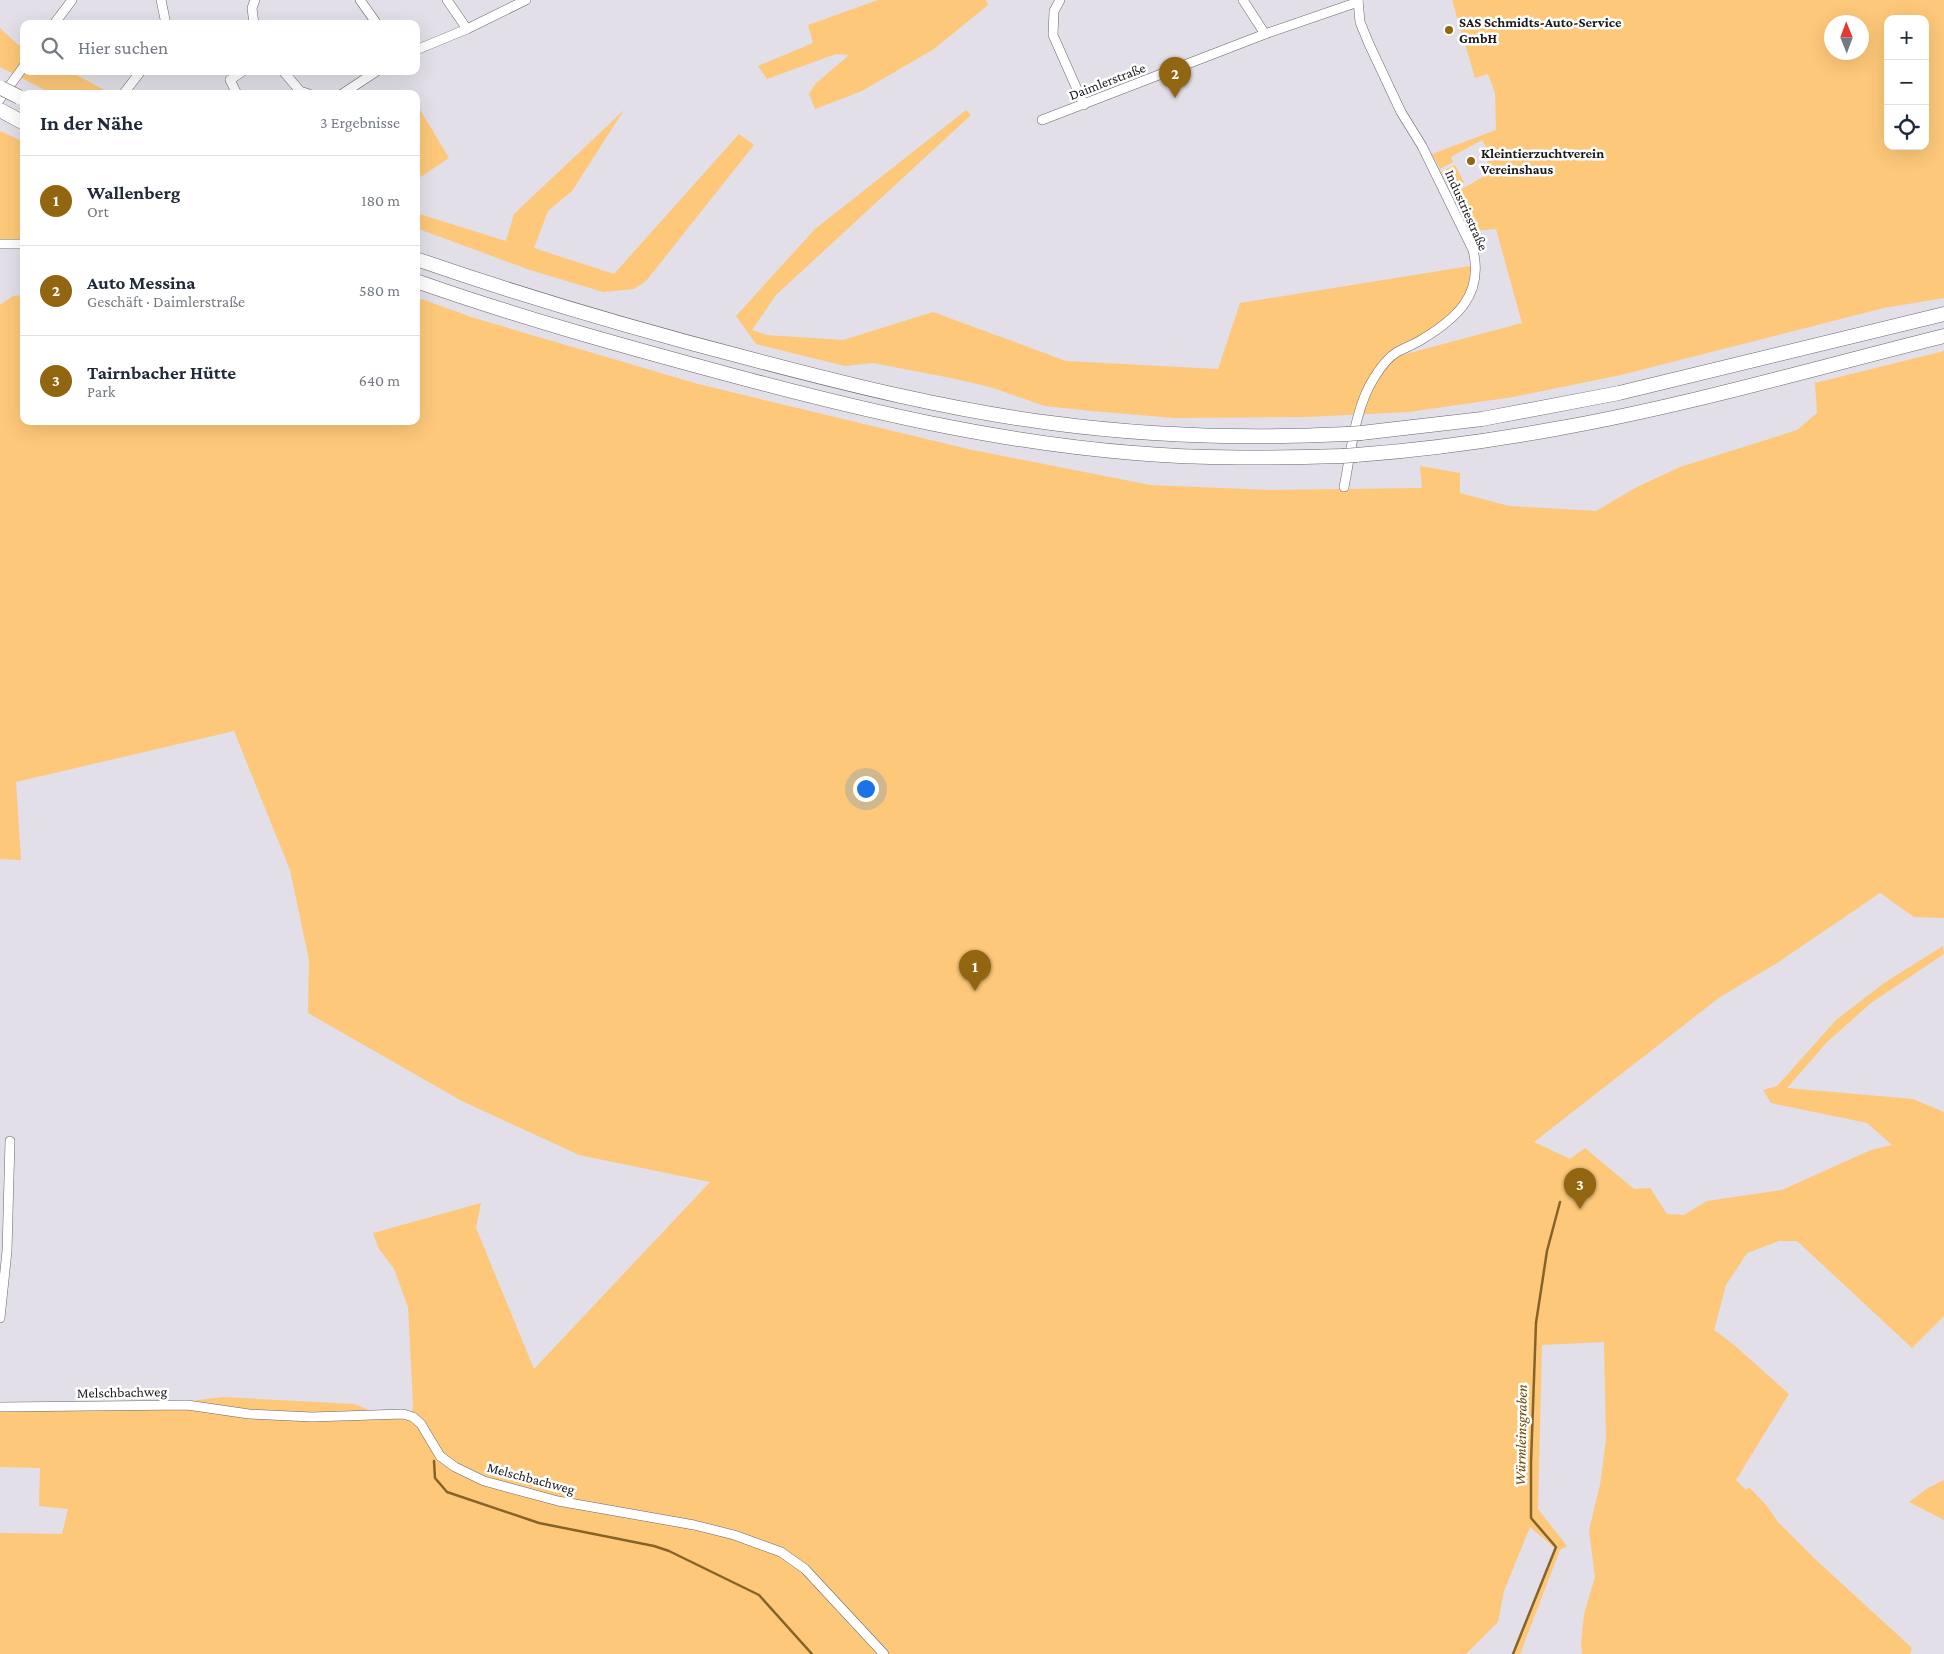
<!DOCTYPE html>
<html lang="de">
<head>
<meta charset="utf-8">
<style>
  body { margin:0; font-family:"Crimson Pro",serif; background:#f6f6f7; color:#1f2937 }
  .controls { position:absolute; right:15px; top:15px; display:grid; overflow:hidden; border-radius:10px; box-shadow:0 5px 20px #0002 }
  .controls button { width:45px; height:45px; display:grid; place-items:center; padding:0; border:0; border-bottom:1px solid #e0e1e3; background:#fff; color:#1f2937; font:25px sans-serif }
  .compass { position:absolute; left:1824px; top:15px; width:45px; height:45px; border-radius:50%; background:#fff; box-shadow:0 5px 20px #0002; rotate:359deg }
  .you { position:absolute; left:865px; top:788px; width:18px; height:18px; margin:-12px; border:4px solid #fff; border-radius:50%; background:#1a73e8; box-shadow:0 0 0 8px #1a73e833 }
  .badge { display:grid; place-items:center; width:32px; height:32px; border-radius:50%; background:#926510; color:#fff; font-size:16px; font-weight:700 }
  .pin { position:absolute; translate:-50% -41px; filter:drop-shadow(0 1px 2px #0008) }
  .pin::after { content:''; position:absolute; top:26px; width:18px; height:15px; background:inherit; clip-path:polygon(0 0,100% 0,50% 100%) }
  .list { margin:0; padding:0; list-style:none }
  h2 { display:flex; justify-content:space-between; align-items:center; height:65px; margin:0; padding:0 20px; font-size:21px }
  h2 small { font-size:16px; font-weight:400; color:#747a83 }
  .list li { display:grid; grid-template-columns:32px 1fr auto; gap:15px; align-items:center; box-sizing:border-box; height:90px; padding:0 20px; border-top:1px solid #e0e1e3 }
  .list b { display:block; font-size:19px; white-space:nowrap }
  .list p { margin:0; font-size:16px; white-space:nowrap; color:#747a83 }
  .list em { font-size:16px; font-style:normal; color:#747a83 }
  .icon { flex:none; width:28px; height:28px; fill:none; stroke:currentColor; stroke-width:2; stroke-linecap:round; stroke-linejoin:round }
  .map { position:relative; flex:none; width:1944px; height:1654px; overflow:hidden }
  .search { position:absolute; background:#fff; box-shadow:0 5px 20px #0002; left:20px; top:20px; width:400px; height:55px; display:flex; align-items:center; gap:12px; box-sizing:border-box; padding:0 18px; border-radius:10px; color:#747a83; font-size:19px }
  .panel { position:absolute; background:#fff; box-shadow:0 5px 20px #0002; left:20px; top:90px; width:400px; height:335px; border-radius:10px }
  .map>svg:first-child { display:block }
</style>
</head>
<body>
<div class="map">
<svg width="1944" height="1654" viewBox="0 0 1944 1654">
  <rect width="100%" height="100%" fill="#e2dfe8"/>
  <!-- green -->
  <g fill="#fdc879" fill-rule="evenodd">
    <polygon points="878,0 986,0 988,5 934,49 862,91 815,109 809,94 815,84 849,55 836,54 767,79 758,66 813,43 808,25"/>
    <path d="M1452 0H1944V298L1884 308 1621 375 1513 397 1409 412 1307 417 1174 418 1092 411 1045 406 990 387 951 378 873 363 845 366 756 344 736 316 815 229 966 110 971 115 776 295 752 330 767 335 843 340 933 312 1066 361 1218 369 1240 303 1476 265 1463 308 1387 359 1522 323 1496 229 1470 231 1454 197 1455 193 1488 174 1490 168 1487 162 1492 158 1482 140 1451 157 1453 162 1440 169 1432 154 1496 130 1495 93 1488 74 1475 78ZM1888 19H1925V146H1888ZM1832 22H1862V52H1832Z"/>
    <polygon points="0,28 17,44 24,48 24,71 69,71 112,94 53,94 0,67"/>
    <polygon points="416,103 449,158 416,180"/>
    <polygon points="624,110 572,191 548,211 534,248 614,274 739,134 754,145 646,281 634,289 603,292 530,270 416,228 416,213 506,241 514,214"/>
    <polygon points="0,131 24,142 24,239 0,239"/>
    <polygon points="1455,165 1464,182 1450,189 1441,172"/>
    <polygon points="24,295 24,421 416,421 416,297 471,317 698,384 968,449 1150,485 1271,490 1422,488 1420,466 1460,473 1460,493 1509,506 1596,511 1637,487 1680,467 1797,430 1817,413 1815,383 1944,351 1944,918 1914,917 1880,893 1777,963 1720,997 1534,1142 1570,1159 1585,1148 1634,1189 1650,1188 1667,1214 1684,1215 1707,1201 1782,1190 1871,1150 1892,1145 1867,1123 1771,1103 1763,1090 1777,1086 1836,1020 1884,983 1943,946 1944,954 1871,1003 1827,1042 1787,1088 1913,1099 1944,1112 1944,1316 1912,1348 1797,1241 1779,1241 1747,1253 1726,1285 1714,1330 1733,1344 1789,1394 1736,1480 1746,1490 1749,1487 1767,1506 1778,1522 1815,1559 1912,1648 1910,1654 1582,1654 1581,1644 1584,1614 1595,1577 1589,1530 1600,1485 1606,1440 1604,1342 1542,1345 1538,1509 1567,1546 1560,1550 1520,1654 1512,1654 1555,1548 1530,1527 1504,1591 1498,1622 1466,1654 0,1654 0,1533 62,1534 68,1509 39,1506 40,1468 0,1467 0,1411 123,1409 223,1397 354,1404 387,1417 411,1420 413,1403 408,1307 394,1269 379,1249 373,1233 481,1203 476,1228 534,1369 710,1182 579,1155 462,1101 308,1013 309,960 290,870 234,731 16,782 21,860 0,859 0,305 13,296"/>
    <polygon points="1944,1480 1944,1520 1909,1502 1928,1488"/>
  </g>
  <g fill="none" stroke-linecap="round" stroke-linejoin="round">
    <!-- stream -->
    <g stroke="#886328" stroke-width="2.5">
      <polyline points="434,1461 435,1478 447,1492 539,1523 654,1546 669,1551 759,1595 812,1654"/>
      <polyline points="1513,1654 1556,1547 1531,1518 1531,1462 1536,1323 1547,1251 1560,1202"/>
    </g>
    <defs>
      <g id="minor">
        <polyline points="161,0 166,24"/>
        <polyline points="360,0 377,24"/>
        <polyline points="447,0 467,29"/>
        <polyline points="1060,0 1054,11 1053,35 1084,105"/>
        <polyline points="1243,0 1265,34 1358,2"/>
        <polyline points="54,24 72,0"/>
        <polyline points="254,24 252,8 255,0"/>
        <polyline points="416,50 467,29 526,0"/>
        <polyline points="283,71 300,91 309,94"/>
        <polyline points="124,93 141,71"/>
        <polyline points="237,94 230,80 243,71"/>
        <polyline points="342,94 377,71"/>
        <polyline points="0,99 24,66"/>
        <polyline points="1042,120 1265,34"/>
        <polyline points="0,244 24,244"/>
        <path d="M1344 487C1351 453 1355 407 1374 378 1380 368 1387 358 1397 352 1404 348 1413 345 1421 340 1456 319 1484 295 1473 250L1422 146 1401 112 1369 44 1360 22 1358 0"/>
        <polyline points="0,1318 7,1251 10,1141"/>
        <polyline points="0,1407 187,1405 249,1414 312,1417 403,1414 413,1417 421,1424 440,1456 455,1467 484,1481 558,1501 694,1525 734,1535 781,1552 805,1569 884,1654"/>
      </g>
      <g id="highway">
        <polyline points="0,110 24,123"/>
        <path d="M416 259C526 297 638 330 751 359 850 385 950 410 1051 423 1149 436 1248 439 1347 434"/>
        <path d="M416 281C518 317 623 346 727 374 860 410 996 442 1134 453 1203 459 1273 458 1343 456"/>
        <polyline points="1361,433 1482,419 1619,393 1944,314"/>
        <path d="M1356 455C1423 450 1489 441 1555 429 1686 406 1815 368 1944 336"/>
      </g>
    </defs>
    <!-- minor casing -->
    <use href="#minor" stroke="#69666e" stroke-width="10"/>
    <!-- highway casing -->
    <use href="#highway" stroke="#69666e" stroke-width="15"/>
    <!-- minor -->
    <use href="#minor" stroke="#fff" stroke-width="9"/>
    <!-- highway -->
    <use href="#highway" stroke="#fff" stroke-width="14"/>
    <defs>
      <g id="highway-bridge">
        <polyline points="1,88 19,97"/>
        <polyline points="1347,434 1361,433"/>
        <polyline points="1343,456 1356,455"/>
      </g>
    </defs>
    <!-- highway-bridge casing -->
    <use href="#highway-bridge" stroke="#69666e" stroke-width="15" stroke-linecap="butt"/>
    <!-- highway-bridge -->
    <use href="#highway-bridge" stroke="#fff" stroke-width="14"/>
  </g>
  <!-- markers -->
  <g fill="#926510" stroke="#fff" stroke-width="2">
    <circle cx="1449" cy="30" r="5"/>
    <circle cx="1471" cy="161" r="5"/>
  </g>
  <g text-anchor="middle" stroke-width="5" stroke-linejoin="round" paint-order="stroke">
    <!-- poi labels -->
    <g font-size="14" font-weight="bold" fill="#19181b" stroke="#fff" text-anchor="start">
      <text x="1459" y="27">SAS Schmidts-Auto-Service<tspan x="1459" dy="16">GmbH</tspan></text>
      <text x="1481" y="158">Kleintierzuchtverein<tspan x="1481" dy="16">Vereinshaus</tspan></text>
    </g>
    <!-- street labels -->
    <g font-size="14" fill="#19181b" stroke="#fff">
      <text transform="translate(1107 81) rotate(-21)" y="5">Daimlerstraße</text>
      <text transform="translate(1467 210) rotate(66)" y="5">Industriestraße</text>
      <text transform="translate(122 1392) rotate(-1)" y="5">Melschbachweg</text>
      <text transform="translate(531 1478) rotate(15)" y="5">Melschbachweg</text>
    </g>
    <!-- water labels -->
    <g font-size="15" font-style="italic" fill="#6b4702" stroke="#fff">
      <text transform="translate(1521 1435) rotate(-89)" y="5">Würmleinsgraben</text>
    </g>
  </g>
</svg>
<div class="controls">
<button>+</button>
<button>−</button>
<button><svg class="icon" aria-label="locate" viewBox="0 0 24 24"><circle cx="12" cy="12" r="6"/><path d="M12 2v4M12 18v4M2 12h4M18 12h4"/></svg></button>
</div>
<svg class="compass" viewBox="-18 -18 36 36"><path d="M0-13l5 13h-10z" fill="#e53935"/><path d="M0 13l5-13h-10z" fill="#747a83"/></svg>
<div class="you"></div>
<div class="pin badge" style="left:975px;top:991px">1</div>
<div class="pin badge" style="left:1175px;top:98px">2</div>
<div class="pin badge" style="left:1580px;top:1209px">3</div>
<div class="search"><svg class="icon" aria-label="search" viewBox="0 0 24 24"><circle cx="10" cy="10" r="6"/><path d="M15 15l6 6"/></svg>Hier suchen</div>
<section class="panel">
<h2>In der Nähe<small>3 Ergebnisse</small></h2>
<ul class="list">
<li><span class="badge">1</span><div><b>Wallenberg</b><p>Ort</p></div><em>180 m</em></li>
<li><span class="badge">2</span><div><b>Auto Messina</b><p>Geschäft · Daimlerstraße</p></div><em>580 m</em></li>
<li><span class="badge">3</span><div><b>Tairnbacher Hütte</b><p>Park</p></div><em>640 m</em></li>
</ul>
</section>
</div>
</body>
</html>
